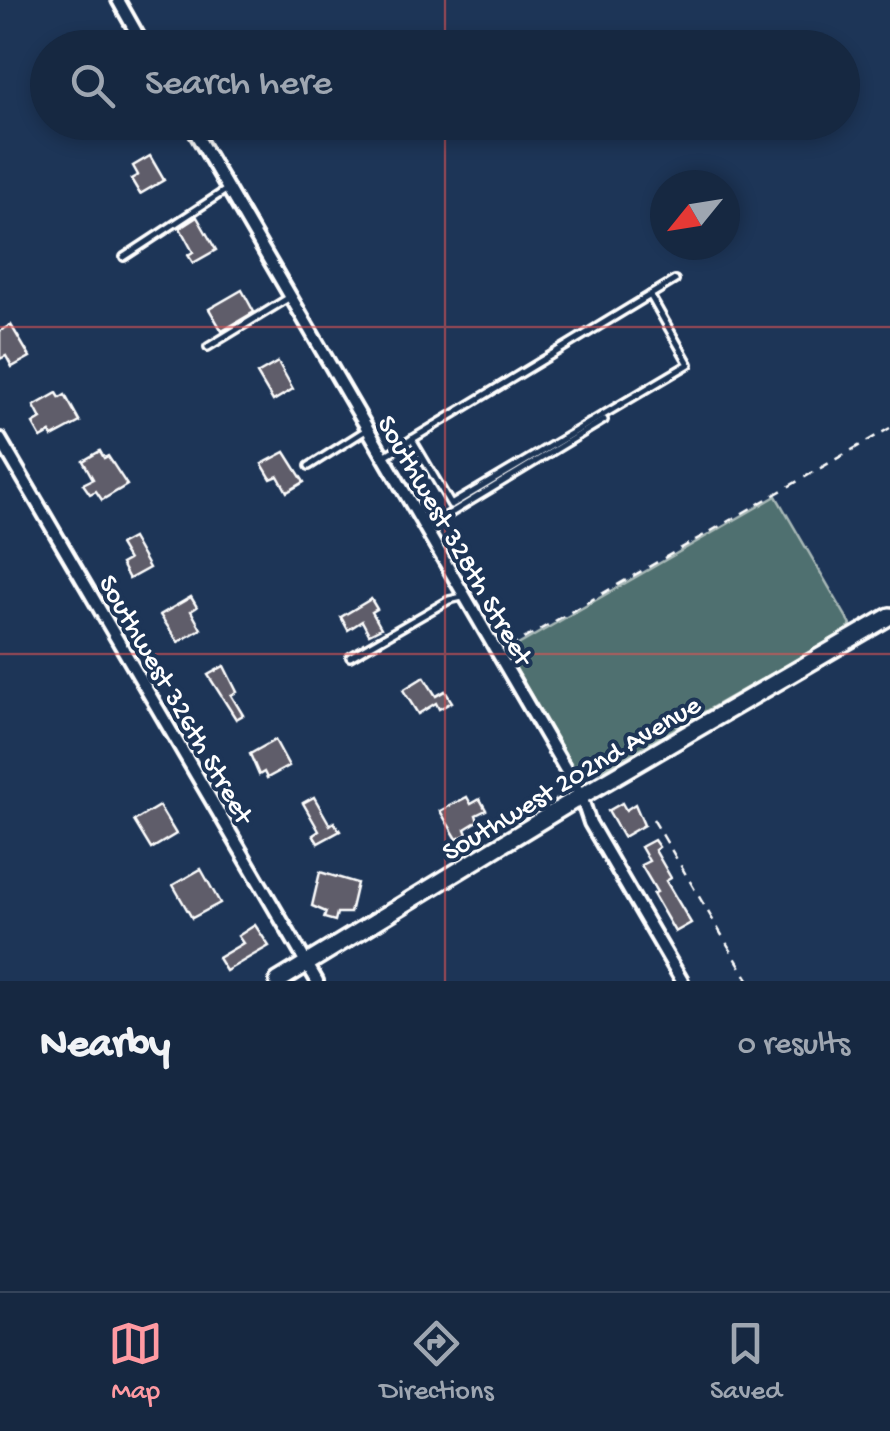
<!DOCTYPE html>
<html lang="en">
<head>
<meta charset="utf-8">
<style>
  body { margin:0; font-family:"Gochi Hand",sans-serif; background:#23344c; color:#f1f3f6 }
  .compass { position:absolute; left:650px; top:170px; width:90px; height:90px; border-radius:50%; background:#162841; box-shadow:0 5px 15px #0003; rotate:240deg }
  .list { margin:0; padding:0; list-style:none }
  h2 { display:flex; justify-content:space-between; align-items:center; height:130px; margin:0; padding:0 40px; font-size:42px }
  h2 small { font-size:32px; font-weight:400; color:#9ea6b1 }
  .icon { flex:none; width:55px; height:55px; fill:none; stroke:currentColor; stroke-width:2; stroke-linecap:round; stroke-linejoin:round }
  .map { position:relative; flex:none; width:890px; height:981px; overflow:hidden }
  .search { position:absolute; background:#162841; box-shadow:0 5px 15px #0003; left:30px; right:30px; top:30px; height:110px; display:flex; align-items:center; gap:25px; box-sizing:border-box; padding:0 35px; border-radius:55px; color:#9ea6b1; font-size:38px }
  .sheet { height:310px; background:#162841 }
  nav { display:flex; justify-content:space-around; align-items:center; box-sizing:border-box; height:140px; border-top:2px solid #35445a; background:#162841; font-size:28px; color:#9ea6b1 }
  nav a { display:grid; justify-items:center; gap:5px }
  nav .on { color:#ff9aa2 }
  .map>svg:first-child { display:block }
</style>
</head>
<body>
<div class="map">
<svg width="890" height="981" viewBox="0 0 890 981">
  <rect width="100%" height="100%" fill="#1d3557"/>
  <filter id="ink" filterUnits="userSpaceOnUse"><feTurbulence type="fractalNoise" baseFrequency=".01" numOctaves="2"/><feDisplacementMap in="SourceGraphic" scale="20" xChannelSelector="R" yChannelSelector="G"/><feConvolveMatrix kernelMatrix="1 2 1 2 8 2 1 2 1" color-interpolation-filters="sRGB"/></filter>
  <g filter="url(#ink)">
    <!-- green -->
    <polygon fill="#50706f" stroke="#a8b8b7" stroke-width="2.5" points="776,496 851,625 845,632 602,770 583,774 572,765 506,652"/>
    <!-- building -->
    <g fill="#5f5d6a" stroke="#fff" stroke-width="2.5">
      <polygon points="150,156 164,180 140,194 131,179 138,175 133,166"/>
      <polygon points="197,217 216,250 193,263 188,255 193,252 180,228"/>
      <polygon points="242,290 254,312 222,331 209,309"/>
      <polygon points="11,325 30,357 12,367 6,356 0,359 0,331"/>
      <polygon points="278,362 293,389 273,401 257,374"/>
      <polygon points="57,393 60,398 65,395 80,422 52,437 50,433 41,438 33,424 41,419 34,406"/>
      <polygon points="100,451 104,458 108,456 127,485 102,500 96,491 90,494 83,484 93,479 83,461"/>
      <polygon points="285,452 304,482 287,492 278,476 271,479 262,464"/>
      <polygon points="132,538 149,568 129,579 121,564 128,560 119,545"/>
      <polygon points="191,597 197,607 191,611 201,629 178,642 160,615"/>
      <polygon points="371,599 377,609 372,612 381,628 369,634 362,621 348,630 341,617"/>
      <polygon points="224,666 237,692 231,695 243,715 236,719 208,675"/>
      <polygon points="424,677 436,696 445,691 452,702 439,709 436,703 418,714 403,690"/>
      <polygon points="275,740 289,766 267,778 264,772 259,775 250,754"/>
      <polygon points="314,797 330,825 334,822 340,831 318,843 313,835 319,831 303,803"/>
      <polygon points="467,797 471,804 480,799 486,810 476,815 478,821 465,829 467,834 457,839 440,811"/>
      <polygon points="622,803 626,810 635,804 644,825 623,837 608,811"/>
      <polygon points="159,806 176,834 151,849 134,821"/>
      <polygon points="654,840 659,847 655,850 671,878 666,881 691,923 675,932 653,894 657,892 641,865 649,861 641,847"/>
      <polygon points="201,869 220,903 192,918 173,885"/>
      <polygon points="320,872 357,883 350,913 337,913 335,921 324,918 326,912 312,906"/>
      <polygon points="255,925 269,946 226,971 218,958 243,943 238,936"/>
    </g>
    <g fill="none" stroke-linecap="round" stroke-linejoin="round">
      <defs>
        <g id="lane">
          <polyline points="124,257 226,190"/>
          <polyline points="208,347 290,297"/>
          <polyline points="412,439 451,505 689,364 650,295"/>
          <polyline points="386,455 675,280"/>
          <polyline points="309,466 366,430"/>
          <polyline points="428,527 604,420"/>
          <polyline points="350,657 449,600 462,597"/>
        </g>
        <g id="street">
          <polyline points="118,0 145,48"/>
          <polyline points="189,122 581,796 590,823 682,981"/>
          <polyline points="0,439 317,981"/>
        </g>
        <polyline id="secondary" points="278,981 581,796 890,616"/>
      </defs>
      <!-- lane casing -->
      <use href="#lane" stroke="#fff" stroke-width="12"/>
      <!-- street casing -->
      <use href="#street" stroke="#fff" stroke-width="18"/>
      <!-- secondary casing -->
      <use href="#secondary" stroke="#fff" stroke-width="22"/>
      <!-- path -->
      <g stroke="#fff" stroke-width="2.5" stroke-dasharray="10 8" stroke-linecap="butt">
        <polyline points="508,648 890,428"/>
        <polyline points="653,819 749,981"/>
      </g>
      <!-- lane -->
      <use href="#lane" stroke="#1d3557" stroke-width="5"/>
      <!-- street -->
      <use href="#street" stroke="#1d3557" stroke-width="10"/>
      <!-- secondary -->
      <use href="#secondary" stroke="#1d3557" stroke-width="15"/>
    </g>
  </g>
  <!-- grid -->
  <path fill="none" stroke="#de5353" stroke-width="2.5" stroke-opacity="0.55" d="M445 0V48M445 122V981M0 327H890M0 654H890"/>
  <g text-anchor="middle" stroke-width="8" stroke-linejoin="round" paint-order="stroke">
    <!-- street labels -->
    <g font-size="28" fill="#fff" stroke="#1d3557">
      <text transform="translate(457 539) rotate(60)" y="10">Southwest 328th Street</text>
      <text transform="translate(178 698) rotate(60)" y="10">Southwest 326th Street</text>
      <text transform="translate(570 776) rotate(-31)" y="10">Southwest 202nd Avenue</text>
    </g>
  </g>
</svg>
<svg class="compass" viewBox="-18 -18 36 36"><path d="M0-13l5 13h-10z" fill="#e53935"/><path d="M0 13l5-13h-10z" fill="#9ea6b1"/></svg>
<div class="search"><svg class="icon" aria-label="search" viewBox="0 0 24 24"><circle cx="10" cy="10" r="6"/><path d="M15 15l6 6"/></svg>Search here</div>
</div>
<section class="sheet">
<h2>Nearby<small>0 results</small></h2>
<ul class="list">
</ul>
</section>
<nav>
<a class="on"><svg class="icon" aria-label="map" viewBox="0 0 24 24"><path d="M3 6l6-2 6 2 6-2v14l-6 2-6-2-6 2zM9 4v14M15 6v14"/></svg>Map</a>
<a><svg class="icon" aria-label="directions" viewBox="0 0 24 24"><path d="M12 3l9 9-9 9-9-9zM9 14v-3h6M13 9l2 2-2 2"/></svg>Directions</a>
<a><svg class="icon" aria-label="saved" viewBox="0 0 24 24"><path d="M7 4h10v16l-5-4-5 4z"/></svg>Saved</a>
</nav>
</body>
</html>
